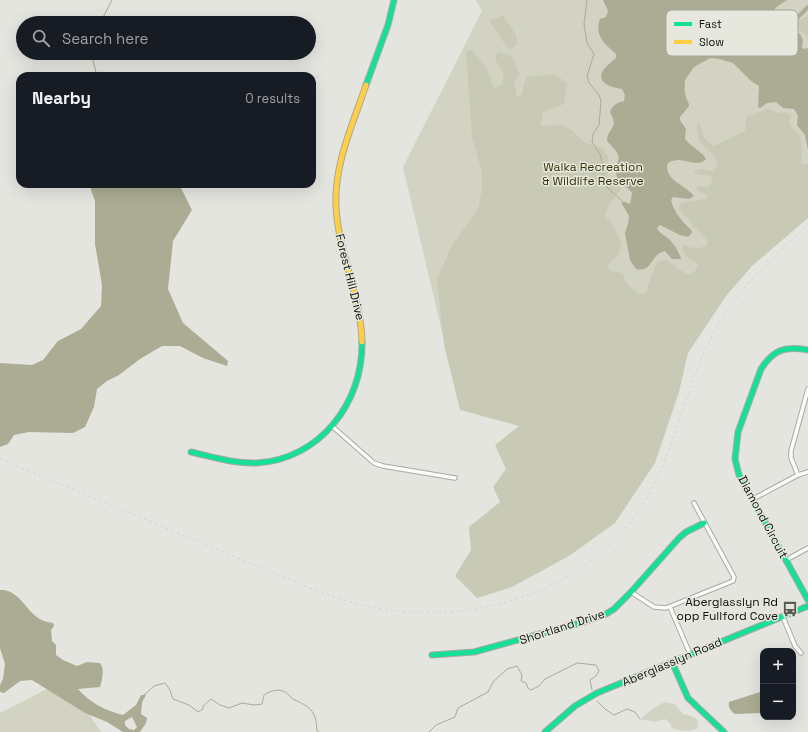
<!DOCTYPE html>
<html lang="en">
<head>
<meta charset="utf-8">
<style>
  body { margin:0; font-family:"Space Grotesk",sans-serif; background:#20242c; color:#f1f3f6 }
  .controls { position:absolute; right:12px; bottom:12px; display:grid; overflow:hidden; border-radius:8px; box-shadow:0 4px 16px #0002 }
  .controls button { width:36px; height:36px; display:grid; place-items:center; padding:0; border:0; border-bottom:1px solid #363941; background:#171b24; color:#f1f3f6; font:20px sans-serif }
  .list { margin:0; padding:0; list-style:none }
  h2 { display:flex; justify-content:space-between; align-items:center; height:52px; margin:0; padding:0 16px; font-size:17px }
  h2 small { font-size:13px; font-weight:400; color:#9ea1a6 }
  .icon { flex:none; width:22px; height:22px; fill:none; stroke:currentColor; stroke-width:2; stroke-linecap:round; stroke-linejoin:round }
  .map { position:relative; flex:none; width:808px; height:732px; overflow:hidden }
  .search { position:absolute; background:#171b24; box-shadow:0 4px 16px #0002; left:16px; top:16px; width:300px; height:44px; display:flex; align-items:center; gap:10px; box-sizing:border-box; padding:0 14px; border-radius:22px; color:#9ea1a6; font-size:15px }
  .panel { position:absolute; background:#171b24; box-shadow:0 4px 16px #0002; left:16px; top:72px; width:300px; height:116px; border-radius:12px }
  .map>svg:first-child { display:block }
</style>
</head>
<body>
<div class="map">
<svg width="808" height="732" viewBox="0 0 808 732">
  <rect width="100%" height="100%" fill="#e4e5df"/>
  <!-- green -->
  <g fill="#d2d3c3">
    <polygon points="476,0 808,0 808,208 733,274 458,399 403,167 482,11"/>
    <polygon points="47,689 89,714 101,732 0,732 0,713"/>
    <path d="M665 702 675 704 683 714C692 716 701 717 697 729 688 732 681 731 672 728L670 723 665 719 655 722 640 719 655 707Z"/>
  </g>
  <!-- forest -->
  <g fill="#c9cab5">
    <polygon points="503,15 516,35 517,45 509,50 489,21"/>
    <path d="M808 16V38C804 31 795 31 797 21Z"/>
    <path d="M471 49 486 67 494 89 503 84V73L495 59 498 52 512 56 520 75 514 82 517 96H521L526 77 554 74 567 83 564 104 543 112 540 126 560 125 572 130 584 142 603 148 608 157 607 171 610 180 621 188C616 197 607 206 605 216L611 222 622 243 617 257 607 265 610 271 623 273 626 283 638 294 646 293 654 268 658 261 666 260 688 275C694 273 698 269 698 263 690 260 681 256 683 245 692 248 699 250 707 245V240L679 210V204L685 202 706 199 707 196 695 188 700 186 708 187 713 180 711 176 697 174 693 170 703 169 712 171 718 165 715 156 704 147 698 138 697 124H700L704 138 714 146 745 131 746 117 767 109 779 113 786 112 791 115C786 131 796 126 800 137 803 146 801 155 801 164L808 165V218L752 266 726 296 688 353 679 392 655 463 615 523 569 556 512 587 477 598 455 576 471 550 469 527 500 502 493 487 506 469 495 445 519 426 460 410 444 345 437 280 451 247 478 209 482 190V172L472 137 466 52Z"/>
  </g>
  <!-- water -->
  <g fill="#abac93" fill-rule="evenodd">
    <path d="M603 0H787L775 8V13L777 19 789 26 794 32 800 34 803 40 802 47 804 49 808 48V150L805 135 797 125 798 116 794 109 783 108 776 102 767 103 760 108 758 107 759 86 751 81 733 63 719 59 710 58 694 67 685 80C685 85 684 92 686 97 687 101 689 102 689 106L680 117V120L686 129 685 139C690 146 704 153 706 159 695 170 683 154 668 163 662 179 687 186 694 196L689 199 673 197 671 200C674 213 683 222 692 231L691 234 688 237 680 235 660 225 657 228C660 234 664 235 669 239 673 243 680 253 681 259H672L665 251C650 254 653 273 636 269L630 260 625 233 628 224 629 216 622 204V201L630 204 632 193C627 186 624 187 620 182 613 175 617 165 619 157L616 151 607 141C607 127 620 130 610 112 613 105 616 103 624 101L625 95 622 89C617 88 610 87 606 84 593 75 609 64 616 58V54C604 43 594 36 600 19L606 17 608 11Z"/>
    <polygon points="89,184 179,184 192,210 173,241 168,289 183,323 228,361 227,366 203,358 180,346 162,346 140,359 119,375 107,381 97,389 94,407 85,427 73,433 29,432 14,435 8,444 0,447 0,363 32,365 43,360 58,341 81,329 101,306 102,285 95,244 95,201"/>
    <path d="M0 590C24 589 26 621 53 623L54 626 51 630 52 641 56 645V655L63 660 77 666 87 662 100 663C105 669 102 680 100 687L78 689C89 702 106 711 123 715L136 705 141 695H146L142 702 141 714 147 718 146 723 140 732H123L107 722 85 713 32 680 20 681 4 693 0 692V685L3 679 5 664 0 648ZM132 717 137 727 134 730 129 729 125 725V721Z"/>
    <path d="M760 692H763V713L735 714C730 710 728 707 729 702Z"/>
  </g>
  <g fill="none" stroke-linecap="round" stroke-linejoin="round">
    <!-- stream -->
    <g stroke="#abac93" stroke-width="1">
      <polyline points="587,0 584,24 587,43 594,54 587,76 589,83 599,95 601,101 599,125 593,134 592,142 600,154 603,166 603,177 606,186 622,201"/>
      <polyline points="100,23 112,0"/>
      <polyline points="91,53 97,76"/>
      <path d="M143 696 154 686 165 683 170 690 173 699 189 705 198 712 203 709V706L211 699 220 705 229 708 242 703 254 705 262 704 264 695C270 691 278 688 285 692 289 694 291 699 295 700 312 708 316 712 317 731L319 732"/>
      <polyline points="597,701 605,709 614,715 627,709 635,712 640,719"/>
      <polyline points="429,732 436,725 455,717 458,708 488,692 493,682 507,669 517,666 522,675 521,681 526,683 528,688 531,690 539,686 545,679 577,663 596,665 599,671 596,676 590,680 592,690"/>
    </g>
    <!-- canal -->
    <polyline stroke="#abac93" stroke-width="4" points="789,26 808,7"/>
    <defs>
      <g id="street">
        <polyline points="333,427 374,463 383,466 455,478"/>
        <polyline points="798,475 791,458 791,451 808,389"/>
        <polyline points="753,499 798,475 808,472"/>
        <polyline points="786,560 808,548"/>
        <polyline points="631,592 654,607 666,608 733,581 734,577 694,503"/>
        <polyline points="670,607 690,654"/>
        <polyline points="783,617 795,646 801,653"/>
      </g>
      <g id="fast">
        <polyline points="366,85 388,25 394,0"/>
        <path d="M808 350C785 346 774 349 761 369L738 432 735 459 739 475 808 600"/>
        <path d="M191 452C213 457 235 464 257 463 320 459 363 403 362 342"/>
        <polyline points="432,655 474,652 584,622 606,614 614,609 631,592 679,538 686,532 704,523"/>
        <polyline points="672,662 688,698 724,732"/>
        <polyline points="545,732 575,706 597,693 808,606"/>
      </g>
      <path id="slow" d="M362 342C361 295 338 252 336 206 334 164 353 124 366 85"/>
    </defs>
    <!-- street casing -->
    <use href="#street" stroke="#a9a9a5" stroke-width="5.5"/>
    <!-- fast casing -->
    <use href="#fast" stroke="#a9a9a5" stroke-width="7"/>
    <!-- slow casing -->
    <use href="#slow" stroke="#a9a9a5" stroke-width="7"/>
    <!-- street -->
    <use href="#street" stroke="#fbfbfa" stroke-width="3.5"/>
    <!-- fast -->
    <use href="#fast" stroke="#16e098" stroke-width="5"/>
    <!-- slow -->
    <use href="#slow" stroke="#ffcf43" stroke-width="5"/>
    <!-- rail -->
    <path stroke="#d0d0cf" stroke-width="1" stroke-dasharray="2 4" stroke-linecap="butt" d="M0 459 310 588C332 596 354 604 377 608 483 627 601 587 652 488 681 433 689 371 722 318 744 282 777 254 808 225"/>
  </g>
  <!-- icons -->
  <defs>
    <symbol id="bus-bare" viewBox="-9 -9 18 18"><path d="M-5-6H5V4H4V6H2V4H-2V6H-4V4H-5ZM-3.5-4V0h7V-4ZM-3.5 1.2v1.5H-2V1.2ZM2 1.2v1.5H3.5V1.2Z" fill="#5a5b56" stroke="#e6e7dd" stroke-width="2.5" paint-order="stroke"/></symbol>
  </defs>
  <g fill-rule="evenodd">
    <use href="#bus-bare" x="779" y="598" width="22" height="22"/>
  </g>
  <g text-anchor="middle" stroke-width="3" stroke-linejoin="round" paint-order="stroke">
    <!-- park labels -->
    <g font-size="12" fill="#353409" stroke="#e6e7dd">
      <text x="593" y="171">Walka Recreation<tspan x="593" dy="14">&amp; Wildlife Reserve</tspan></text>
    </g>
    <!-- street labels -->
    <g font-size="12" fill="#10100c" stroke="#e6e7dd">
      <text transform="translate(350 277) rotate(76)" y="4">Forest Hill Drive</text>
      <text transform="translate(763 517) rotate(62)" y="4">Diamond Circuit</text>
      <text transform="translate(562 627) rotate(-18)" y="4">Shortland Drive</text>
      <text transform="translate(672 662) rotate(-23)" y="4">Aberglasslyn Road</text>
    </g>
    <!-- poi labels -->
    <g font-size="12" fill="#10100c" stroke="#e6e7dd" text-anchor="end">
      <text x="778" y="606">Aberglasslyn Rd<tspan x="778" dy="14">opp Fullford Cove</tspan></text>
    </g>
  </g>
  <!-- legend -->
  <rect x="666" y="10" width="132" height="46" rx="6" fill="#e6e7dd" stroke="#a6a69e" stroke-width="1"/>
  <rect x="674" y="22" width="18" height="4" fill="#16e098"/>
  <rect x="674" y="40" width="18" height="4" fill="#ffcf43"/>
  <g font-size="11" fill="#10100c">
    <text x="699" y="28">Fast</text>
    <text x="699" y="46">Slow</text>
  </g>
</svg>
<div class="controls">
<button>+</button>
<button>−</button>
</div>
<div class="search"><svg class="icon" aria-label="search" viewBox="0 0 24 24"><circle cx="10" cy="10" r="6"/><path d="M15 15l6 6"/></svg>Search here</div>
<section class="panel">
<h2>Nearby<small>0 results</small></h2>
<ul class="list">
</ul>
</section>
</div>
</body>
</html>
